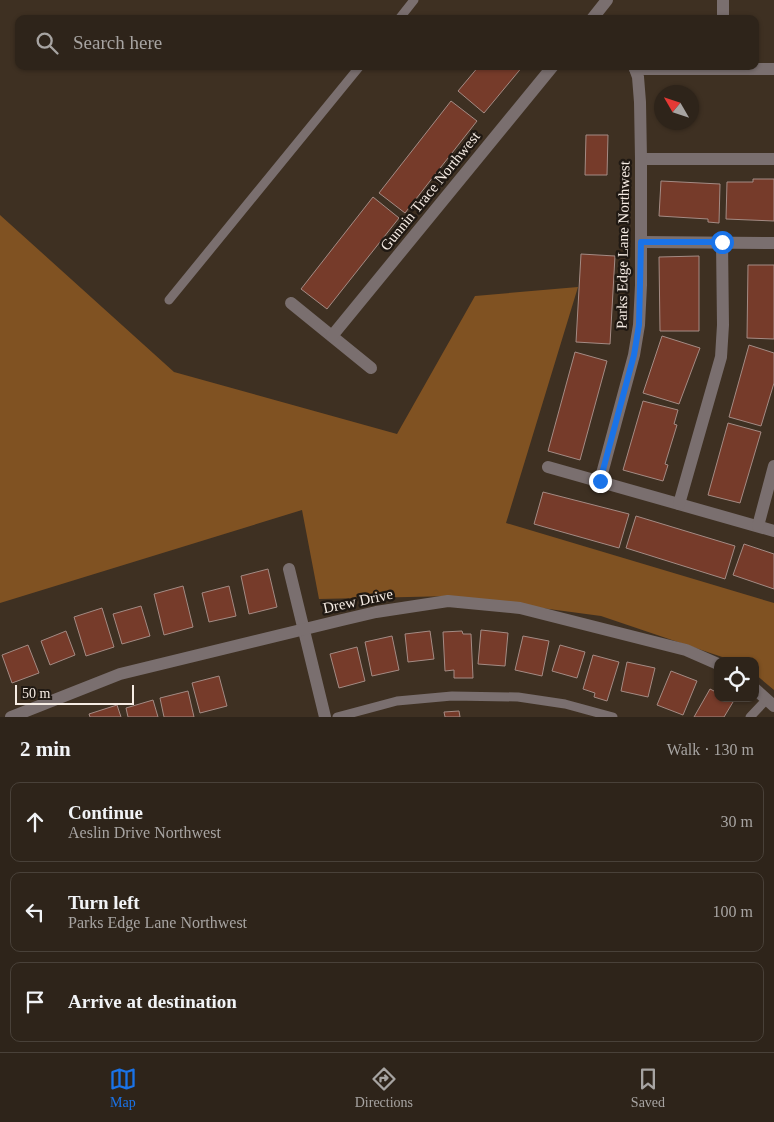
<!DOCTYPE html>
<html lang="en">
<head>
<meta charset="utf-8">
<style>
  body { margin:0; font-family:Georgia,serif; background:#3a3027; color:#f1f3f6 }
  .controls { position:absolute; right:15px; bottom:15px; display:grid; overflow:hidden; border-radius:10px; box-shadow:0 1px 4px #0004 }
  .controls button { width:45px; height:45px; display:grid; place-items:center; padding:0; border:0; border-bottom:1px solid #494139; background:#2e241a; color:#f1f3f6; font:25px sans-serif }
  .compass { position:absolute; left:654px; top:85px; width:45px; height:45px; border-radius:50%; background:#2e241a; box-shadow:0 1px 4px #0004; rotate:309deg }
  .scale { position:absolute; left:15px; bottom:12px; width:119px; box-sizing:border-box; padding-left:5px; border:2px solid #f6ece4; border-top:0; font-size:14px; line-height:18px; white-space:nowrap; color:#f6ece4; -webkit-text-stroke:4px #201913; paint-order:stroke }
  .stop { position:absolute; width:15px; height:15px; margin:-11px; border:4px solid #1a73e8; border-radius:50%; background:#fff }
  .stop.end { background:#1a73e8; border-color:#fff; box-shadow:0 1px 5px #0008 }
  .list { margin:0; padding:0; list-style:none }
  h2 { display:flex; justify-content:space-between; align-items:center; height:65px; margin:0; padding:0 20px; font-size:21px }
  h2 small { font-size:16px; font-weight:400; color:#a7a4a2 }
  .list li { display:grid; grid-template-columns:32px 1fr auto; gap:15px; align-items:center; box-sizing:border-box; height:80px; margin:0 10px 10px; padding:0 10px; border:1px solid #494139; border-radius:10px }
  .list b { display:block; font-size:19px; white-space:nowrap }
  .list p { margin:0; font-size:16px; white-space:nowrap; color:#a7a4a2 }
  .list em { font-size:16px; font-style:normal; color:#a7a4a2 }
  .icon { flex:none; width:28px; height:28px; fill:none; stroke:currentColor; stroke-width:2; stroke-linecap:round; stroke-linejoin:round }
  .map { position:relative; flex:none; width:774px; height:717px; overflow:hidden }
  .search { position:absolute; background:#2e241a; box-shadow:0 1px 4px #0004; left:15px; right:15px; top:15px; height:55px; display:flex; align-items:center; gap:12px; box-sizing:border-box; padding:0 18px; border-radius:10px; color:#a7a4a2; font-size:19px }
  .sheet { height:335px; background:#2e241a }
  nav { display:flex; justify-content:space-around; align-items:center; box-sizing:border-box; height:70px; border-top:1px solid #494139; background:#2e241a; font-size:14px; color:#a7a4a2 }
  nav a { display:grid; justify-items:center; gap:2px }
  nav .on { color:#1a73e8 }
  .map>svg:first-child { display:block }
</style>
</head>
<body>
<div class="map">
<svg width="774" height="717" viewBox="0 0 774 717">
  <rect width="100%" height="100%" fill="#3e3022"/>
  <!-- forest -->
  <polygon fill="#805222" points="0,215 174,372 397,434 475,296 578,287 506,523 774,603 774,690 755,674 755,661 734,661 601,616 453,596 319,599 302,510 0,603"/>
  <!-- building -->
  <g fill="#763b2a" stroke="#a48b84">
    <polygon points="479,66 523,66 484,113 458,91"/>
    <polygon points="451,101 477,121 405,213 379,193"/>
    <polygon points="586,135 608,135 607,175 585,175"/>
    <polygon points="753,179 774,179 774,221 726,219 727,182 753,182"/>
    <polygon points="661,181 720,184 719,223 708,222 708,219 659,216"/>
    <polygon points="373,197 399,218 327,309 301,289"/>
    <polygon points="581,254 615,256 610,344 576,342"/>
    <polygon points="699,256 699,331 660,331 659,257"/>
    <polygon points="748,265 774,265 774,339 747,338"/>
    <polygon points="662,336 700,348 679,404 643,393"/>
    <polygon points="749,345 774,353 774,383 761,426 729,417"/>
    <polygon points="575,352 607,361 580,460 548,451"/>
    <polygon points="643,401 678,410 674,424 677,425 665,464 668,465 663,481 623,470"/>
    <polygon points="728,423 761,432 740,503 708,495"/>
    <polygon points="543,492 629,514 619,548 534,524"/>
    <polygon points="636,516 735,546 725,579 626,548"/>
    <polygon points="744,544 774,554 774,589 733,575"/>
    <polygon points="268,569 277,607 249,614 241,576"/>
    <polygon points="183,586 193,627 164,635 154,594"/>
    <polygon points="229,586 236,616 209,622 202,593"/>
    <polygon points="141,606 150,636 122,644 113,614"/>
    <polygon points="102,608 114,647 86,656 74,617"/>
    <polygon points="481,630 508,633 505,666 478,664"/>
    <polygon points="66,631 75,655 50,665 41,641"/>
    <polygon points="430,631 434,659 408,662 405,634"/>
    <polygon points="462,631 463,634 471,634 473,678 454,678 454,670 445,671 443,632"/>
    <polygon points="392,636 399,670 372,676 365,642"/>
    <polygon points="523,636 549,641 542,676 515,670"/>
    <polygon points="28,645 39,673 12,683 2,655"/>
    <polygon points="560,645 585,652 577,678 552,671"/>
    <polygon points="357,647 365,681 339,688 330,654"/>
    <polygon points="593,655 619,662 607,701 594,697 595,693 583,689"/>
    <polygon points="627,662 655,668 648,697 621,691"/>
    <polygon points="671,671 697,681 683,715 657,705"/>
    <polygon points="219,676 227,706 200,713 192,683"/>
    <polygon points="710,689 718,693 718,698 727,698 733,702 724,717 694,717"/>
    <polygon points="188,691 194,717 164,717 160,698"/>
    <polygon points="153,700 158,717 128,717 126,708"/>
    <polygon points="117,705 121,717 90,717 89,714"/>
    <polygon points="459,711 460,717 445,717 444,712"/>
  </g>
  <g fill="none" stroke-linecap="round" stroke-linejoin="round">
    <!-- service -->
    <g stroke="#7a6f6f" stroke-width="9">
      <polyline points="399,19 414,0"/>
      <polyline points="169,300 360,66"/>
      <polyline points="337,717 397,701 452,696 518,697 565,704 613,717"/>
      <polyline points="750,717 767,699"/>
    </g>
    <!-- minor -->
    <g stroke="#7a6f6f" stroke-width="12">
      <polyline points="723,0 723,19"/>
      <polyline points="592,19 607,0"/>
      <polyline points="635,69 774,69"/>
      <polyline points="641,159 774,159"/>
      <polyline points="641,242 774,243"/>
      <polyline points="291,303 371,368"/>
      <polyline points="332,336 553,66"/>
      <polyline points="548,467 774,531"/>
      <polyline points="600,481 634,355 639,325 641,285 641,159 640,102 638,77 634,66"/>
      <polyline points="679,504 721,357 723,325 722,242"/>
      <polyline points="758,526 774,466"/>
      <polyline points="289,569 325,717"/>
      <polyline points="755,689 774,706"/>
      <polyline points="11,717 120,674 342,620 376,612 448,601 520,608 686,650 718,664"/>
    </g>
  </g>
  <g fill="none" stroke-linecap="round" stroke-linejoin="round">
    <!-- route -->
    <polyline stroke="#1a73e8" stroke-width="6" points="600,481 634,355 639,325 641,242 722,242"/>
  </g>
  <g text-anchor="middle" stroke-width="5" stroke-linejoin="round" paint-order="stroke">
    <!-- street labels -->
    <g font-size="15" fill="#f6ece4" stroke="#201913">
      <text transform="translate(430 191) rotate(-51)" y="5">Gunnin Trace Northwest</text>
      <text transform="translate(623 245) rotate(-89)" y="5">Parks Edge Lane Northwest</text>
      <text transform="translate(358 601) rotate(-12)" y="5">Drew Drive</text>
    </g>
  </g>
</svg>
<div class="controls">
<button><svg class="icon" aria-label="locate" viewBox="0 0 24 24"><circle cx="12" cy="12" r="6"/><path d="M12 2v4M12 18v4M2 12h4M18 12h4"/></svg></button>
</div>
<svg class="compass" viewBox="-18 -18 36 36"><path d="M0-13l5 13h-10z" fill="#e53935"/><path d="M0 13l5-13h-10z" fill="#a7a4a2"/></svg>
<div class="scale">50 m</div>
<div class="stop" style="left:722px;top:242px"></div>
<div class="stop end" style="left:600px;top:481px"></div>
<div class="search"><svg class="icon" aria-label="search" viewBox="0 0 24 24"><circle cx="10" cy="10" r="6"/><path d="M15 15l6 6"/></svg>Search here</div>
</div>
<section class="sheet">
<h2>2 min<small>Walk · 130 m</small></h2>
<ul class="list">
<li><svg class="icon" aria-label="ahead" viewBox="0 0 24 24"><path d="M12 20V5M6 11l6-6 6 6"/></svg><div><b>Continue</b><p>Aeslin Drive Northwest</p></div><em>30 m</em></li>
<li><svg class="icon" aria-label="left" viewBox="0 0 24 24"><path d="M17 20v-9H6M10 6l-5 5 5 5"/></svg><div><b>Turn left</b><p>Parks Edge Lane Northwest</p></div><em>100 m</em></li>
<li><svg class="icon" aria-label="arrive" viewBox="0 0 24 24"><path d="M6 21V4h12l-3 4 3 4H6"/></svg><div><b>Arrive at destination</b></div></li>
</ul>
</section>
<nav>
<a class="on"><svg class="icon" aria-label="map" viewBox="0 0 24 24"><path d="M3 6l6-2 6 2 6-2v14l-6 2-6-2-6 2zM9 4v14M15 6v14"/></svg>Map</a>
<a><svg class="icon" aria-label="directions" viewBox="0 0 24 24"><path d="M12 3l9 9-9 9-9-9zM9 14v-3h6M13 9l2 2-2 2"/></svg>Directions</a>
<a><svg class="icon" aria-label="saved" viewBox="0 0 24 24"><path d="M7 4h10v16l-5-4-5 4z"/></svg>Saved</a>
</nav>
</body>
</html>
